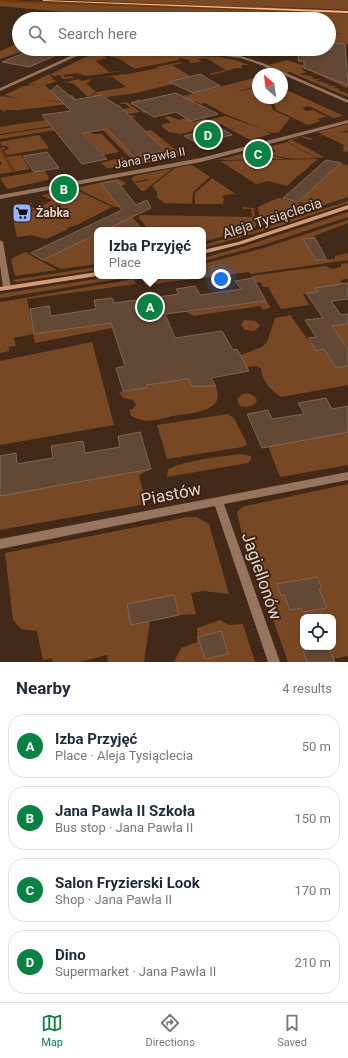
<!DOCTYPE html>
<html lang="en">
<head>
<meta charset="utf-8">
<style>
  body { margin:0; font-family:Roboto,sans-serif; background:#f2f2f3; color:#1f2937 }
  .controls { position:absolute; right:12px; bottom:12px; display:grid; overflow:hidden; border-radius:8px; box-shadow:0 2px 6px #0003 }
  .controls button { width:36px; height:36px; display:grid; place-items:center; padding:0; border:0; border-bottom:1px solid #e0e1e3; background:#fff; color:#1f2937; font:20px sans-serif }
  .compass { position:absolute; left:252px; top:68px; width:36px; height:36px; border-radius:50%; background:#fff; box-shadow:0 2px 6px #0003; rotate:332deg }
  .you { position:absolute; left:221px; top:279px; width:14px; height:14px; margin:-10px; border:3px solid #fff; border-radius:50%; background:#1a73e8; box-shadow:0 0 0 6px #1a73e833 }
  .badge { display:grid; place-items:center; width:26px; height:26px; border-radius:50%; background:#0b8043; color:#fff; font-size:13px; font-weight:700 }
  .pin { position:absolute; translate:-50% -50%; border:2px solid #fff; box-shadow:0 1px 4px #0006 }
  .popup { position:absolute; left:94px; top:227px; width:112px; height:52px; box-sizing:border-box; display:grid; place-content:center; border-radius:8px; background:#fff; filter:drop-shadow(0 1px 3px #0005); font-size:13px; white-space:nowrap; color:#747a83 }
  .popup b { font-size:15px; color:#1f2937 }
  .popup::after { content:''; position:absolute; left:50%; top:100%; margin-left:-8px; border:8px solid transparent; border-top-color:#fff }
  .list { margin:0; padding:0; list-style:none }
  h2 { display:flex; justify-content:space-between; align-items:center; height:52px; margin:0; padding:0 16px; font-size:17px }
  h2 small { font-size:13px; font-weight:400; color:#747a83 }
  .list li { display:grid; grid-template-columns:26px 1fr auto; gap:12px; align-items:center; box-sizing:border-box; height:64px; margin:0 8px 8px; padding:0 8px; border:1px solid #e0e1e3; border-radius:16px }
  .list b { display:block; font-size:15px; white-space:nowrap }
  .list p { margin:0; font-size:13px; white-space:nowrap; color:#747a83 }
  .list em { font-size:13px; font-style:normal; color:#747a83 }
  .icon { flex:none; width:22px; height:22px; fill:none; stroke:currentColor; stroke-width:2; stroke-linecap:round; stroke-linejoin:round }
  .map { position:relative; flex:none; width:348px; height:662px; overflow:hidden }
  .search { position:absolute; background:#fff; box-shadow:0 2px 6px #0003; left:12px; right:12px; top:12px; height:44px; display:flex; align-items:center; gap:10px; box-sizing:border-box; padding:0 14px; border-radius:22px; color:#747a83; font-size:15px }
  .sheet { height:340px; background:#fff }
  nav { display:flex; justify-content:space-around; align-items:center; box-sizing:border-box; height:56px; border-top:1px solid #e0e1e3; background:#fff; font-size:11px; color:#747a83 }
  nav a { display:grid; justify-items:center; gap:2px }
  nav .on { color:#0b8043 }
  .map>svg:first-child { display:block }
</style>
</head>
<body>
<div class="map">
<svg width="348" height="662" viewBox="0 0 348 662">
  <rect width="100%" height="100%" fill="#422918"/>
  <!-- green -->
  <g fill="#784825" fill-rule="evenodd">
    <polygon points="0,0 348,13 348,44 329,43 329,33 343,34 329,32 329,19 181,18 180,19 123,18 125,16 68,13 64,15 109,17 51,19 64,12 0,6"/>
    <polygon points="65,0 348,0 348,10 231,5 348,11"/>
    <polygon points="19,43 19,49 29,49 0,59 0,51"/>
    <path d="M101 52H117L219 57 235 60 249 65H241L243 68H237L212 75 208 74 226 70 206 58 198 59 202 62 190 63 189 60 179 58V60L132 69 135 68C129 67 125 61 119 59 112 56 108 57 101 52Z"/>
    <polygon points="99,53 107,58 96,61 109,72 121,71 86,76 77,73 63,75 65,77 72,76 74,78 64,79 60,77 62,77 60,75 54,76 51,74 86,57"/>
    <path d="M287 60 305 66 304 68 348 85 347 88C332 81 318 74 303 68L301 69 307 72 300 74C303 76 310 75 314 77L311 78C314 80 317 78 320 79L316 81 325 82 322 83 331 84 327 85C331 87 333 85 337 86L333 88 341 89 338 90 342 92 348 91 344 92 348 94V97L290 72 285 73 269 65Z"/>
    <polygon points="181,62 184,63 172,65 190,76 202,74 205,77 170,81 173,84 136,93 107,97 102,95 89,98 97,92 126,87 113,77 96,78 127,74 128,75 128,74 154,69 158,68 156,67"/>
    <polygon points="49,74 53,78 51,79 57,81 45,85 58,97 72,95 79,102 37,100 78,103 18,110 5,110 5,112 0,109 0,97 2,96 21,99 4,95 24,86 42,84 27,85"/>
    <polygon points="258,77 258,85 237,92 258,87 258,98 269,98 273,110 290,118 279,132 273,133 225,114 205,103 201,104 196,101 144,113 132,102 139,99 142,101 179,97"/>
    <polygon points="79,79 81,81 91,79 90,81 86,83 96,92 88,97 73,83 67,83 70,81"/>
    <polygon points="282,88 344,116 333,118 311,107 305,106 306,107 302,108 306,111 313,110 331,119 326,117 317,119 321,121 308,125 276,110 272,98 282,97 292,100 282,96"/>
    <polygon points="127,102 140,112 0,134 0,127 12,125 130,108 126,104 121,104 120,103"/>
    <polygon points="132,115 136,117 0,139 0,135"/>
    <polygon points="169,116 179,120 186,118 193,122 205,119 209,120 225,116 263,129 271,134 250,140 221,124 180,134 169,132 161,126 161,125 171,122 164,117"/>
    <polygon points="348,124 348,130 338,133 348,132 348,152 341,151 344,150 343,147 344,145 323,135 318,136 322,134 317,132"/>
    <polygon points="109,129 134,157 160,153 130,158 103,130"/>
    <polygon points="151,130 180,153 180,155 176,158 136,165 132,160 163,154 162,152 166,151 145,131"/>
    <polygon points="89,132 93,134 102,134 119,152 104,155 84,133"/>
    <polygon points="39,135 49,148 7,155 4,150 9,149 7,146 2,146 0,142"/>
    <polygon points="303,136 314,139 309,140 302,137 292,140 324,157 317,158 288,142 289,140"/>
    <path d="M287 142 316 158C297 159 278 160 261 149L265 148 266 149 265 150 270 153 276 151 269 147Z"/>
    <polygon points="4,147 5,149 0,150 5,157 21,155 30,169 0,174 0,165 2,164 0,161 0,148"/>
    <polygon points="260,149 271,155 284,159 225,160 217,159 227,158 255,150 257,151 252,153 258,157 265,155 257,150"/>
    <polygon points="123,157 131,165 131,166 107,168 101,163"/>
    <polygon points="318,159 312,164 309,164 311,165 309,167 293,161 309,167 298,176 296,176 297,177 287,186 268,181 256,184 220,161"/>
    <polygon points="341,163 348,166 348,197 318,207 298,202"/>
    <polygon points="190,165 194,166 210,177 193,192 192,204 164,203 157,197 157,192 152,186 175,168"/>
    <polygon points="173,168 144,191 142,191 134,183 149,180 147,179 134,182 131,179 134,176"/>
    <polygon points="44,170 49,177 48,180 7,189 0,178"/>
    <polygon points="212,178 237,195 232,194 222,196 224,199 223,204 195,204 195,193"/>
    <polygon points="117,179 123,181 126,184 120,186 117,181 102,184 120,207 115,207 76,188"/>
    <polygon points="72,189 74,189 112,207 77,225 28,221 76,225 66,228 68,229 46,239 34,236 33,235 17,237 12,215 22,217 34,210 27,207 22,209 20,209 31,203 33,203 29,206 37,209 52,200 44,197 42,195 52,193 56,198 76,194"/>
    <polygon points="278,198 280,198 315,208 260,225 258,207"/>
    <polygon points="348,201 348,203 270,229 203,248 203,245 264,228"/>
    <polygon points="243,207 254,208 256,227 203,242 203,230 149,230 139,218 140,215 252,217 251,209 243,209"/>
    <polygon points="348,212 348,217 260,246 203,261 203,258 245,246"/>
    <polygon points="132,217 144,230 105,230"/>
    <polygon points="348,220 348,223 314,236 315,239 304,240 316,260 335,259 335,256 348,253 348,260 250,274 249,272 145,285 143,277 149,276 203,276 203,264 264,248"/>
    <polygon points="97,234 97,264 61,269 43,260"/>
    <polygon points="25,252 57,270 15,276 11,259"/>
    <polygon points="348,263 348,279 340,280 343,284 316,288 318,292 303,294 309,305 281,309 269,289 270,289 269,287 263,287 260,282 255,283 251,276 325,266 333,269 341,267 341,264"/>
    <polygon points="97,267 97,270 16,282 12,280"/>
    <polygon points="115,276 132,277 0,298 0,294"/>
    <polygon points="134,279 136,284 27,299 34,334 120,322 115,327 107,329 35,343 33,334 14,338 16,346 9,347 9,351 0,353 0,302"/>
    <polygon points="266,301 271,307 264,310 260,306 194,316 186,312"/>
    <path d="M290 315 316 351 324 349 336 368 348 366V385L281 397C270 389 262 382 261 368L256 366 247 367 241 355 262 347 267 342 275 318Z"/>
    <polygon points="348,315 348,349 332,326 347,324"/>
    <polygon points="244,320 256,321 260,326 254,331 245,330 241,325"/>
    <polygon points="92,342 114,425 0,445 0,361"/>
    <path d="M188 379 192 386H213L215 385C229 412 190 413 173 416 164 418 154 421 145 421 140 420 136 418 131 416L129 410 133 409 136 405 133 400 123 398 119 392 146 388V385Z"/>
    <path d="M243 394C249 393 254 394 257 400L255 404 247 407 240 406 237 399Z"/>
    <polygon points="227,414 234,418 247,444 243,447 167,459 157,425"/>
    <polygon points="348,432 348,465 280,477 268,446"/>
    <path d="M241 454 251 456V460L248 463 167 477 168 469C191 459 217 457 241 454Z"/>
    <polygon points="151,469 139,475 146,504 0,530 0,496"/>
    <path d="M348 484V656L333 659 328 647H333V617H303V644L301 645 307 662H288L241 530 237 512 242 507 250 505ZM317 577 322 588 317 589 326 608 303 612 301 608 290 610 286 600V595H281L277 584Z"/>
    <polygon points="187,517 197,517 209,524 229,594 203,591 191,593 196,614 179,615 174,595 128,604 131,625 150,621 144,662 108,662 107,655 80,662 53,662 52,658 43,660 37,631 21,629 13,620 5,553"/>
    <path d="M220 620 229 625 243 624 255 662H174L181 648 197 642V628ZM221 631 228 653 205 659 198 637Z"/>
  </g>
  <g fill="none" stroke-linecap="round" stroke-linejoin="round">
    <!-- stream-far1 -->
    <polyline stroke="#723906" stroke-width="2" points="0,1 348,13"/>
    <!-- stream -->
    <polyline stroke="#723906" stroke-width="3" points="0,149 14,171"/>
  </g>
  <!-- building -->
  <g fill="#634836" stroke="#836654">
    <polygon points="333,43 345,44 348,85 304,68 304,61 298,61 299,49 333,49"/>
    <polygon points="29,49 71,49 29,67 2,62 26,52"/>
    <polygon points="200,74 220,86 193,93 169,82"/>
    <polygon points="57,85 74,100 102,95 116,105 118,105 166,151 134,157 107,129 83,133 107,159 82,164 42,115 71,111 51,91"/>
    <polygon points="176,93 218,114 191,121 176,112 154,117 131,103"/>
    <polygon points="219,127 232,135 197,143 184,136"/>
    <polygon points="47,152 59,168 34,172 23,156"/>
    <polygon points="326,160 341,163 298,202 283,198"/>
    <polygon points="117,181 136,205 147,200 151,208 105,230 97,230 97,234 43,260 31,253 122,210 101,183"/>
    <polygon points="315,238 327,260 316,260 303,239"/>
    <polygon points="253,278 266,301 165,314 175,338 222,331 233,350 237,349 249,371 211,378 216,386 192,386 188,379 146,385 147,388 123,391 116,368 125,366 111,323 34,334 30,309 49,306 51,316 96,309 94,300 112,298 114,303 179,294 176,289 195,286 200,295 241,289 235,281"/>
    <polygon points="348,283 348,299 331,301 341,315 348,314 348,324 332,326 348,349 348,366 336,368 324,349 316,351 308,338 316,337 305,320 323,318 306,293 318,292 315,288"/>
    <polygon points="326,398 332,409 348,406 348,432 262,448 247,414 268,410 272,419 304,414 298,403"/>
    <polygon points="140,432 151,469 0,496 0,456 16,453 17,464 53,458 51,446 83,441 85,453 120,447 118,436"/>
    <polygon points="317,577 322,588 319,589 327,608 303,612 301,608 290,610 284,595 281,596 277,584"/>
    <polygon points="174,595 179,615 131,625 127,604"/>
    <polygon points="221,631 228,654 205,659 198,637"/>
    <polygon points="302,647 328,647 335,662 307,662"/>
  </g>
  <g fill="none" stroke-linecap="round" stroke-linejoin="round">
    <!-- street -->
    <g fill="#97745d" fill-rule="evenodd">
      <polygon points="96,49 103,49 77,56 0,91 0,88 75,54"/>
      <polygon points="127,49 210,52 241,56 263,63 348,100 348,103 261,65 240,58 210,54 129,50"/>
      <polygon points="348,120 348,123 201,162 0,199 0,195 201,158"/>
      <polygon points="0,240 3,242 11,288 7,290 3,288 0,265"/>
      <polygon points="348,472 348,480 224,504 280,662 268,662 215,506 0,549 0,539"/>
    </g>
    <!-- secondary -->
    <g fill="#d29a75" fill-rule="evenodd">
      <polygon points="348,205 348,209 242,244 203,254 203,250 238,242"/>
      <polygon points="97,272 97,276 0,291 0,287"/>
    </g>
    <!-- primary -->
    <polygon fill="#ffb787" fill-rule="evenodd" points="42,0 348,11 348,13 44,1"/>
  </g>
  <!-- icons -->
  <defs>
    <symbol id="supermarket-square" viewBox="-11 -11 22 22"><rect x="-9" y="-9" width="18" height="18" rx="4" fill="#95b6fd" stroke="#37200f"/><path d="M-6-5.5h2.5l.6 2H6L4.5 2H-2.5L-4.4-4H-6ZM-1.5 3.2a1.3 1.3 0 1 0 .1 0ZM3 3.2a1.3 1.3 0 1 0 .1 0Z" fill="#111"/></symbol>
  </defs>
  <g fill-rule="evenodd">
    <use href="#supermarket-square" x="11" y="202" width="22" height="22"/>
  </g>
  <g text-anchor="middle" stroke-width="3.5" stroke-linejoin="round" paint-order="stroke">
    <!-- far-street labels -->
    <g font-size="12" fill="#e3d3c8" stroke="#37200f">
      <text transform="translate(150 158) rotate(-11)" y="4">Jana Pawła II</text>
    </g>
    <!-- far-poi labels -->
    <g font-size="12" font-weight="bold" fill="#e3d3c8" stroke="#37200f" text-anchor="start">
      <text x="36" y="217">Żabka</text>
    </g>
    <!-- street labels -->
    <g font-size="14" fill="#e3d3c8" stroke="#37200f">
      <text transform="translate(272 218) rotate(-18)" y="5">Aleja Tysiąclecia</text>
    </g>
    <!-- near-street labels -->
    <g font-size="17" fill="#e3d3c8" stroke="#37200f">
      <text transform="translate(171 494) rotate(-11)" y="6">Piastów</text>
      <text transform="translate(262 576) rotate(71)" y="6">Jagiellonów</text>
    </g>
  </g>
</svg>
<div class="controls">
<button><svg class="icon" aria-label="locate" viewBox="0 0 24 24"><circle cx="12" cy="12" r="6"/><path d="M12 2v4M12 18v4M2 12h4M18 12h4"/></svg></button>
</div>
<svg class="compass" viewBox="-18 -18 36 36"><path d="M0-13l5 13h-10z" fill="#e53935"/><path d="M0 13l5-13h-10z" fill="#747a83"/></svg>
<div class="you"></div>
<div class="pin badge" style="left:150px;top:307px">A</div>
<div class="popup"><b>Izba Przyjęć</b>Place</div>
<div class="pin badge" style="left:64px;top:189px">B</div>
<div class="pin badge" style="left:258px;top:154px">C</div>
<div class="pin badge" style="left:208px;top:135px">D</div>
<div class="search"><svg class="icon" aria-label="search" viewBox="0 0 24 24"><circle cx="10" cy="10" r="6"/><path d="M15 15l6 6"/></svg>Search here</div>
</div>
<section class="sheet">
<h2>Nearby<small>4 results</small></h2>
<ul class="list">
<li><span class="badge">A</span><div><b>Izba Przyjęć</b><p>Place · Aleja Tysiąclecia</p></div><em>50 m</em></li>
<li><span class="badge">B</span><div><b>Jana Pawła II Szkoła</b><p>Bus stop · Jana Pawła II</p></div><em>150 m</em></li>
<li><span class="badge">C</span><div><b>Salon Fryzierski Look</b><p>Shop · Jana Pawła II</p></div><em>170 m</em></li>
<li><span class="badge">D</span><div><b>Dino</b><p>Supermarket · Jana Pawła II</p></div><em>210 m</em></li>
</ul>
</section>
<nav>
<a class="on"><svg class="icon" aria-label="map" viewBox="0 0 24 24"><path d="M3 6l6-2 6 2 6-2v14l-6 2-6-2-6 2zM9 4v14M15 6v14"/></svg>Map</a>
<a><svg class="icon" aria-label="directions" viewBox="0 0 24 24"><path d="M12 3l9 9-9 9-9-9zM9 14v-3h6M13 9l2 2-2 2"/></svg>Directions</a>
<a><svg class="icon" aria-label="saved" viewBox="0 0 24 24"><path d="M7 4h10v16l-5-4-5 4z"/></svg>Saved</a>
</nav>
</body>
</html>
